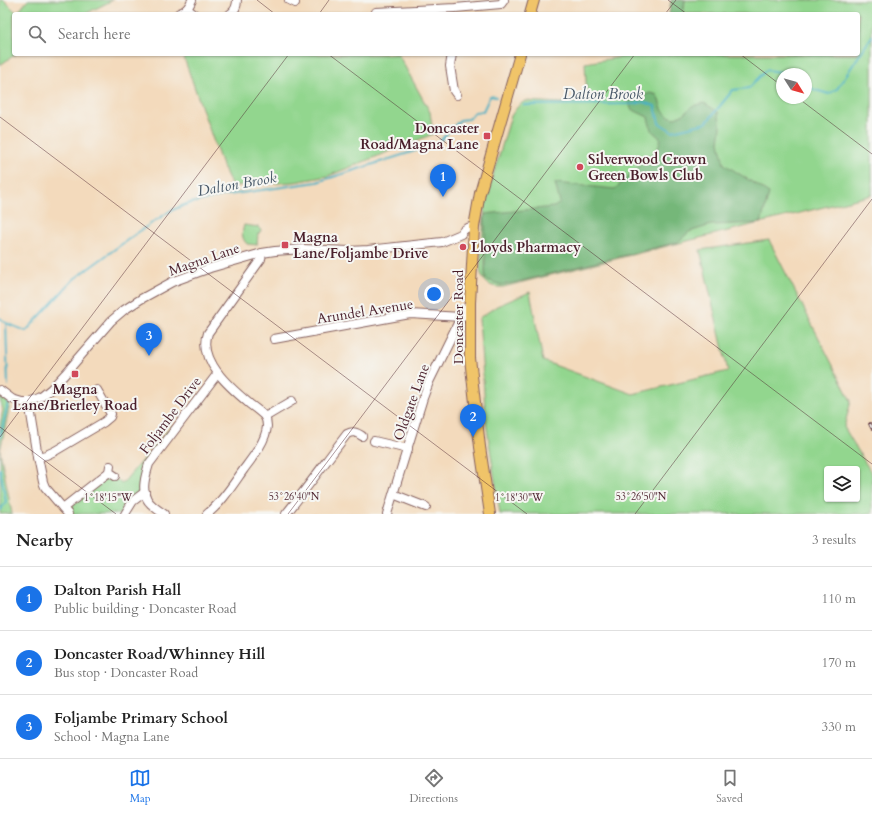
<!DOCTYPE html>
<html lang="en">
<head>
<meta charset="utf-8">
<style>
  body { margin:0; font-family:Cardo,serif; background:#f2f2f2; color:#222 }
  .controls { position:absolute; right:12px; bottom:12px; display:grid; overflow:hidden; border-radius:4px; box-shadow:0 1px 3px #0004 }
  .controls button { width:36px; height:36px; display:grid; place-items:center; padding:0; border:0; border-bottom:1px solid #e0e0e0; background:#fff; color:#222; font:20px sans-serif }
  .compass { position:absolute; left:776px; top:68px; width:36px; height:36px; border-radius:50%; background:#fff; box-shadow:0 1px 3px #0004; rotate:127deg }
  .you { position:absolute; left:434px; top:294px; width:14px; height:14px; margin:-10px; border:3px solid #fff; border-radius:50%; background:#1a73e8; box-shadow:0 0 0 6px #1a73e833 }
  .badge { display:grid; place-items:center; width:26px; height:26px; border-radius:50%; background:#1a73e8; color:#fff; font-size:13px; font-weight:700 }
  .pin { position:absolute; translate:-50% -33px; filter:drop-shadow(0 1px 2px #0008) }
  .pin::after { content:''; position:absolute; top:21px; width:14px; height:12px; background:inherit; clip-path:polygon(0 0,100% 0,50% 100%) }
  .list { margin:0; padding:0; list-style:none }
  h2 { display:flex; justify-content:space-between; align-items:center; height:52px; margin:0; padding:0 16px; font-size:17px }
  h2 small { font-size:13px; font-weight:400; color:#767676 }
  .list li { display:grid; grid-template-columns:26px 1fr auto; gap:12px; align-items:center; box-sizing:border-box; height:64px; padding:0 16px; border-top:1px solid #e0e0e0 }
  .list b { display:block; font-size:15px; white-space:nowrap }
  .list p { margin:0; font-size:13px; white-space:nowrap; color:#767676 }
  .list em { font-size:13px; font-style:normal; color:#767676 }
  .icon { flex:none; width:22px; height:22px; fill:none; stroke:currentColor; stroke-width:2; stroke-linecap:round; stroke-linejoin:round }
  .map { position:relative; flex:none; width:872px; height:514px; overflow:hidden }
  .search { position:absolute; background:#fff; box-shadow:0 1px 3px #0004; left:12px; right:12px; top:12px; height:44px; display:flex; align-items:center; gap:10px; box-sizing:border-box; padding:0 14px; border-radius:4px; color:#767676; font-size:15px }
  .sheet { height:244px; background:#fff }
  nav { display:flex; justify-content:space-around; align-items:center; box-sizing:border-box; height:56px; border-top:1px solid #e0e0e0; background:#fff; font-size:11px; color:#767676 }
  nav a { display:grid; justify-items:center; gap:2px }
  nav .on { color:#1a73e8 }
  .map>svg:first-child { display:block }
</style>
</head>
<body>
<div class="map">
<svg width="872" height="514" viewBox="0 0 872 514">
  <rect width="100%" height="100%" fill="#f6f6f2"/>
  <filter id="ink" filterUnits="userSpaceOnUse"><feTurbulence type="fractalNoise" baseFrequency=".025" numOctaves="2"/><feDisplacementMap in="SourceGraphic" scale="8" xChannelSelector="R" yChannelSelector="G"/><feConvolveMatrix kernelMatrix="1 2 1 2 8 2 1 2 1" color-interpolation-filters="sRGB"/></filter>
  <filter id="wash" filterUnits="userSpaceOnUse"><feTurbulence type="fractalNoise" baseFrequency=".012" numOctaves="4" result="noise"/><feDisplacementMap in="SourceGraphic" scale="16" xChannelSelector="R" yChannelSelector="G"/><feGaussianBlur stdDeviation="0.9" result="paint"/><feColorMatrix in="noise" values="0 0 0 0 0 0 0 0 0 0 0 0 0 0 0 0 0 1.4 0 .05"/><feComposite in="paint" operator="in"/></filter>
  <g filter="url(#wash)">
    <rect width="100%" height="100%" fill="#f3dabc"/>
    <!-- green -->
    <g fill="#92d68e" stroke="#6e7a5c" fill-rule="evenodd">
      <polygon points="0,0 4,0 17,13 28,0 113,0 85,14 14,14 14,54 16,54 0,65"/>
      <path d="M685 0H872V195L503 287C490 288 482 282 480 269L485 202 511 116C515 110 518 105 525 101L561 103 587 101 585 63 639 54H858V14H683ZM782 74H806V98H782Z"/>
      <polygon points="188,54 398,54 430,112 433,134 328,176 295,182 232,186 221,162 183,55"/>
      <path d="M244 225 259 227 261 231 258 234 257 245 247 244C241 238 242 232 244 225Z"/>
      <path d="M769 240 851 401 844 427 872 474V514H553L552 513 549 514H500L486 422 479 318 497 306 530 292 543 361 633 394 728 371 700 250ZM827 469H857V499H827Z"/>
      <polygon points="0,397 10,404 0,451 12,514 0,514 0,424 3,410 0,400"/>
      <path d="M172 425 174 427 148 462 140 492 129 501 124 508 121 514H72C70 511 72 507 73 504L107 477 114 478 122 484Z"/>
    </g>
    <!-- forest -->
    <g fill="#75b779" stroke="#606b52">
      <polygon points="671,0 685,0 683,14 669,14"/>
      <polygon points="650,93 657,95 663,111 668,116 675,118 684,114 692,106 704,103 718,112 721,127 719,142 724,164 769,193 761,223 711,225 689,232 678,242 517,282 501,285 485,279 485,214 554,207 560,203 555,183 615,189 658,148 661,139 651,130 648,117 631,109 629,101"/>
    </g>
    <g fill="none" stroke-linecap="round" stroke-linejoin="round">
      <!-- stream -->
      <g stroke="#47b1c5" stroke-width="2">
        <polyline points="806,85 815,90 829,94 837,89 872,36"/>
        <polyline points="524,105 634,104 644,102 655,106 659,123 672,131 706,123 733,90 749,88 766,70 781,72 785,74"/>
        <polyline points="0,318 6,323 26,331 74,279 137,233 170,211 187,204 221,196 317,182 437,144 460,120 469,119 475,112 483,111 490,96 496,97"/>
        <polyline points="6,323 8,385"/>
        <polyline points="0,437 8,403"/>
        <polyline points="0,469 6,502 0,510"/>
      </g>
    </g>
  </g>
  <g filter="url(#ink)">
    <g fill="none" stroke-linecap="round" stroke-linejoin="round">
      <defs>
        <g id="minor">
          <polyline points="289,0 295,3"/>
          <polyline points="187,9 194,14"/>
          <polyline points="376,12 455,8 501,4 504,0"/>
          <path d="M179 13C186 11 189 7 192 0"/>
          <path d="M230 14C235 11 237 6 237 0"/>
          <polyline points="452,54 450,66 454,91 457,95"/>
          <polyline points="274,339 410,314 461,317"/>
          <path d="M0 390 12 399 22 402H29L41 397 51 389 65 374 111 321 124 310 141 299 172 282 210 268 262 253 275 251 303 249 349 251 368 250 442 242 461 234C464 228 468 227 474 227"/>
          <polyline points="29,402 38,457 43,482 45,487 68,514"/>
          <polyline points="265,417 292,401"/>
          <polyline points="374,441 408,449"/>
          <polyline points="38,457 46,455 55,451 104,422 110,417 111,414 97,390"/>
          <polyline points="110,466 109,472 115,476"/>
          <polyline points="393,494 426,507"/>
          <polyline points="63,508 109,472"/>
          <polyline points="125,514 133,501 145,492"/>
          <path d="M164 514C158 510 150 505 147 499 141 489 146 474 149 464L218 373"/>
          <path d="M207 514C221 504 234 483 244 469 253 457 266 441 267 426 267 424 266 419 265 417 263 414 255 408 251 405 232 389 198 362 208 333L261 259 262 253"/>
          <path d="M286 514C307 488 326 461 347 434 353 431 356 432 362 436"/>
          <polyline points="387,514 423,398 429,382 461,317 470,303"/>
        </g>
        <g id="major">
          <polyline points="530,14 534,0"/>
          <polyline points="490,514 480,447 470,358 470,303 474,227 480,193 520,54"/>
        </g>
      </defs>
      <!-- minor casing -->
      <use href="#minor" stroke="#85605e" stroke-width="10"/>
      <!-- major casing -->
      <use href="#major" stroke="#85605e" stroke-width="12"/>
      <!-- minor -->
      <use href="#minor" stroke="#fff" stroke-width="8"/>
      <!-- major -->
      <use href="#major" stroke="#f0c469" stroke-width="10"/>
      <defs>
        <polyline id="rail" points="870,424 872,428"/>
      </defs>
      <!-- rail casing -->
      <use href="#rail" stroke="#4a1f2b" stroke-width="3.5"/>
      <!-- rail -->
      <use href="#rail" stroke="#f6f6f2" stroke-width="2" stroke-dasharray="6" stroke-linecap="butt"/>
    </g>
  </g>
  <!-- ticks -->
  <path fill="none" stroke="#4a1f2b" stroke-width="1" stroke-opacity="0.45" d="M257 0 275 14M668 0 687 14M319 14 329 0M665 14 676 0M328 54 872 464M740 54 782 86M798 98 872 154M0 117 527 514M0 427 116 514M0 437 289 54M288 514 635 54M635 514 872 199"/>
  <!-- markers -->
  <g fill="#d1495b" stroke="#f6f6f2" stroke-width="1.5">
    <rect x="483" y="132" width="8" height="8" rx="2"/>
    <circle cx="580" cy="167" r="4"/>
    <rect x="281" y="241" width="8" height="8" rx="2"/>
    <circle cx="463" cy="247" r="4"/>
    <rect x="71" y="370" width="8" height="8" rx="2"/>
  </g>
  <g text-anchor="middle" stroke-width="4" stroke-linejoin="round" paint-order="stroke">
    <!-- poi labels -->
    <g font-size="14" font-weight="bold" fill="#4a1f2b" stroke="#f6f6f2" text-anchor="start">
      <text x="479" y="133" text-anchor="end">Doncaster<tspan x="479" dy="16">Road/Magna Lane</tspan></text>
      <text x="588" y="164">Silverwood Crown<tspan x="588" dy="16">Green Bowls Club</tspan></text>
      <text x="293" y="242">Magna<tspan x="293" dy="16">Lane/Foljambe Drive</tspan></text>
      <text x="471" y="252">Lloyds Pharmacy</text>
      <text x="75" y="394" text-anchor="middle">Magna<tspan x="75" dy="16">Lane/Brierley Road</tspan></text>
    </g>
    <!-- street labels -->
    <g font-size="14" fill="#4a1f2b" stroke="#f6f6f2">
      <text transform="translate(204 259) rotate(-19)" y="5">Magna Lane</text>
      <text transform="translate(365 311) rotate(-9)" y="5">Arundel Avenue</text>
      <text transform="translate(458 317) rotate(-90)" y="5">Doncaster Road</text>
      <text transform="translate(411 402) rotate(-70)" y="5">Oldgate Lane</text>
      <text transform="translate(170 415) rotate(-53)" y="5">Foljambe Drive</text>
    </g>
    <!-- water labels -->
    <g font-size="15" font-style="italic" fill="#495969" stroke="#f6f6f2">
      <text x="603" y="99">Dalton Brook</text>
      <text transform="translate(237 184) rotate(-10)" y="5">Dalton Brook</text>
    </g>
  </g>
  <g font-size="10" text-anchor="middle" fill="#4a1f2b" stroke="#f6f6f2" stroke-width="4" stroke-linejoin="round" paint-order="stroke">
    <text x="294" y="500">53°26'40"N</text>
    <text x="641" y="500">53°26'50"N</text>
    <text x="108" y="501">1°18'15"W</text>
    <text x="519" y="501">1°18'30"W</text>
  </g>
</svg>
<div class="controls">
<button><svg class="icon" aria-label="layers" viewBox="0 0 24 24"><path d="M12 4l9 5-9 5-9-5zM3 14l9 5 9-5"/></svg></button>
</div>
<svg class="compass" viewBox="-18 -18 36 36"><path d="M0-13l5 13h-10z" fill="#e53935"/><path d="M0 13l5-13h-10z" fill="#767676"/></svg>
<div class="you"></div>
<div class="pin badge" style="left:443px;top:197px">1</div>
<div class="pin badge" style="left:473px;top:437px">2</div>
<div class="pin badge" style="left:149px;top:356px">3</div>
<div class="search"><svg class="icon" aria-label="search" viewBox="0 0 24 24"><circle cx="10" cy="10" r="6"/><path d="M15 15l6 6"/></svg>Search here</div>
</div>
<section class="sheet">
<h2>Nearby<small>3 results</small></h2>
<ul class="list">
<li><span class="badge">1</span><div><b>Dalton Parish Hall</b><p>Public building · Doncaster Road</p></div><em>110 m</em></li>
<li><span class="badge">2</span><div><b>Doncaster Road/Whinney Hill</b><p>Bus stop · Doncaster Road</p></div><em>170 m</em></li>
<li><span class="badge">3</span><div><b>Foljambe Primary School</b><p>School · Magna Lane</p></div><em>330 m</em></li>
</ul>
</section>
<nav>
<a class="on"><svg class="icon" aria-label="map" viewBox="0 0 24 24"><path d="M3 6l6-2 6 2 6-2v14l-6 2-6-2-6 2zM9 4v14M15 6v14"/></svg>Map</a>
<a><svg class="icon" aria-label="directions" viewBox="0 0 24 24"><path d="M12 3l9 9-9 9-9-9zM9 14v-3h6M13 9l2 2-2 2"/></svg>Directions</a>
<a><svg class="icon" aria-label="saved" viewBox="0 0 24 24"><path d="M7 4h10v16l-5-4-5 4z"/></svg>Saved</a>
</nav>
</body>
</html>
